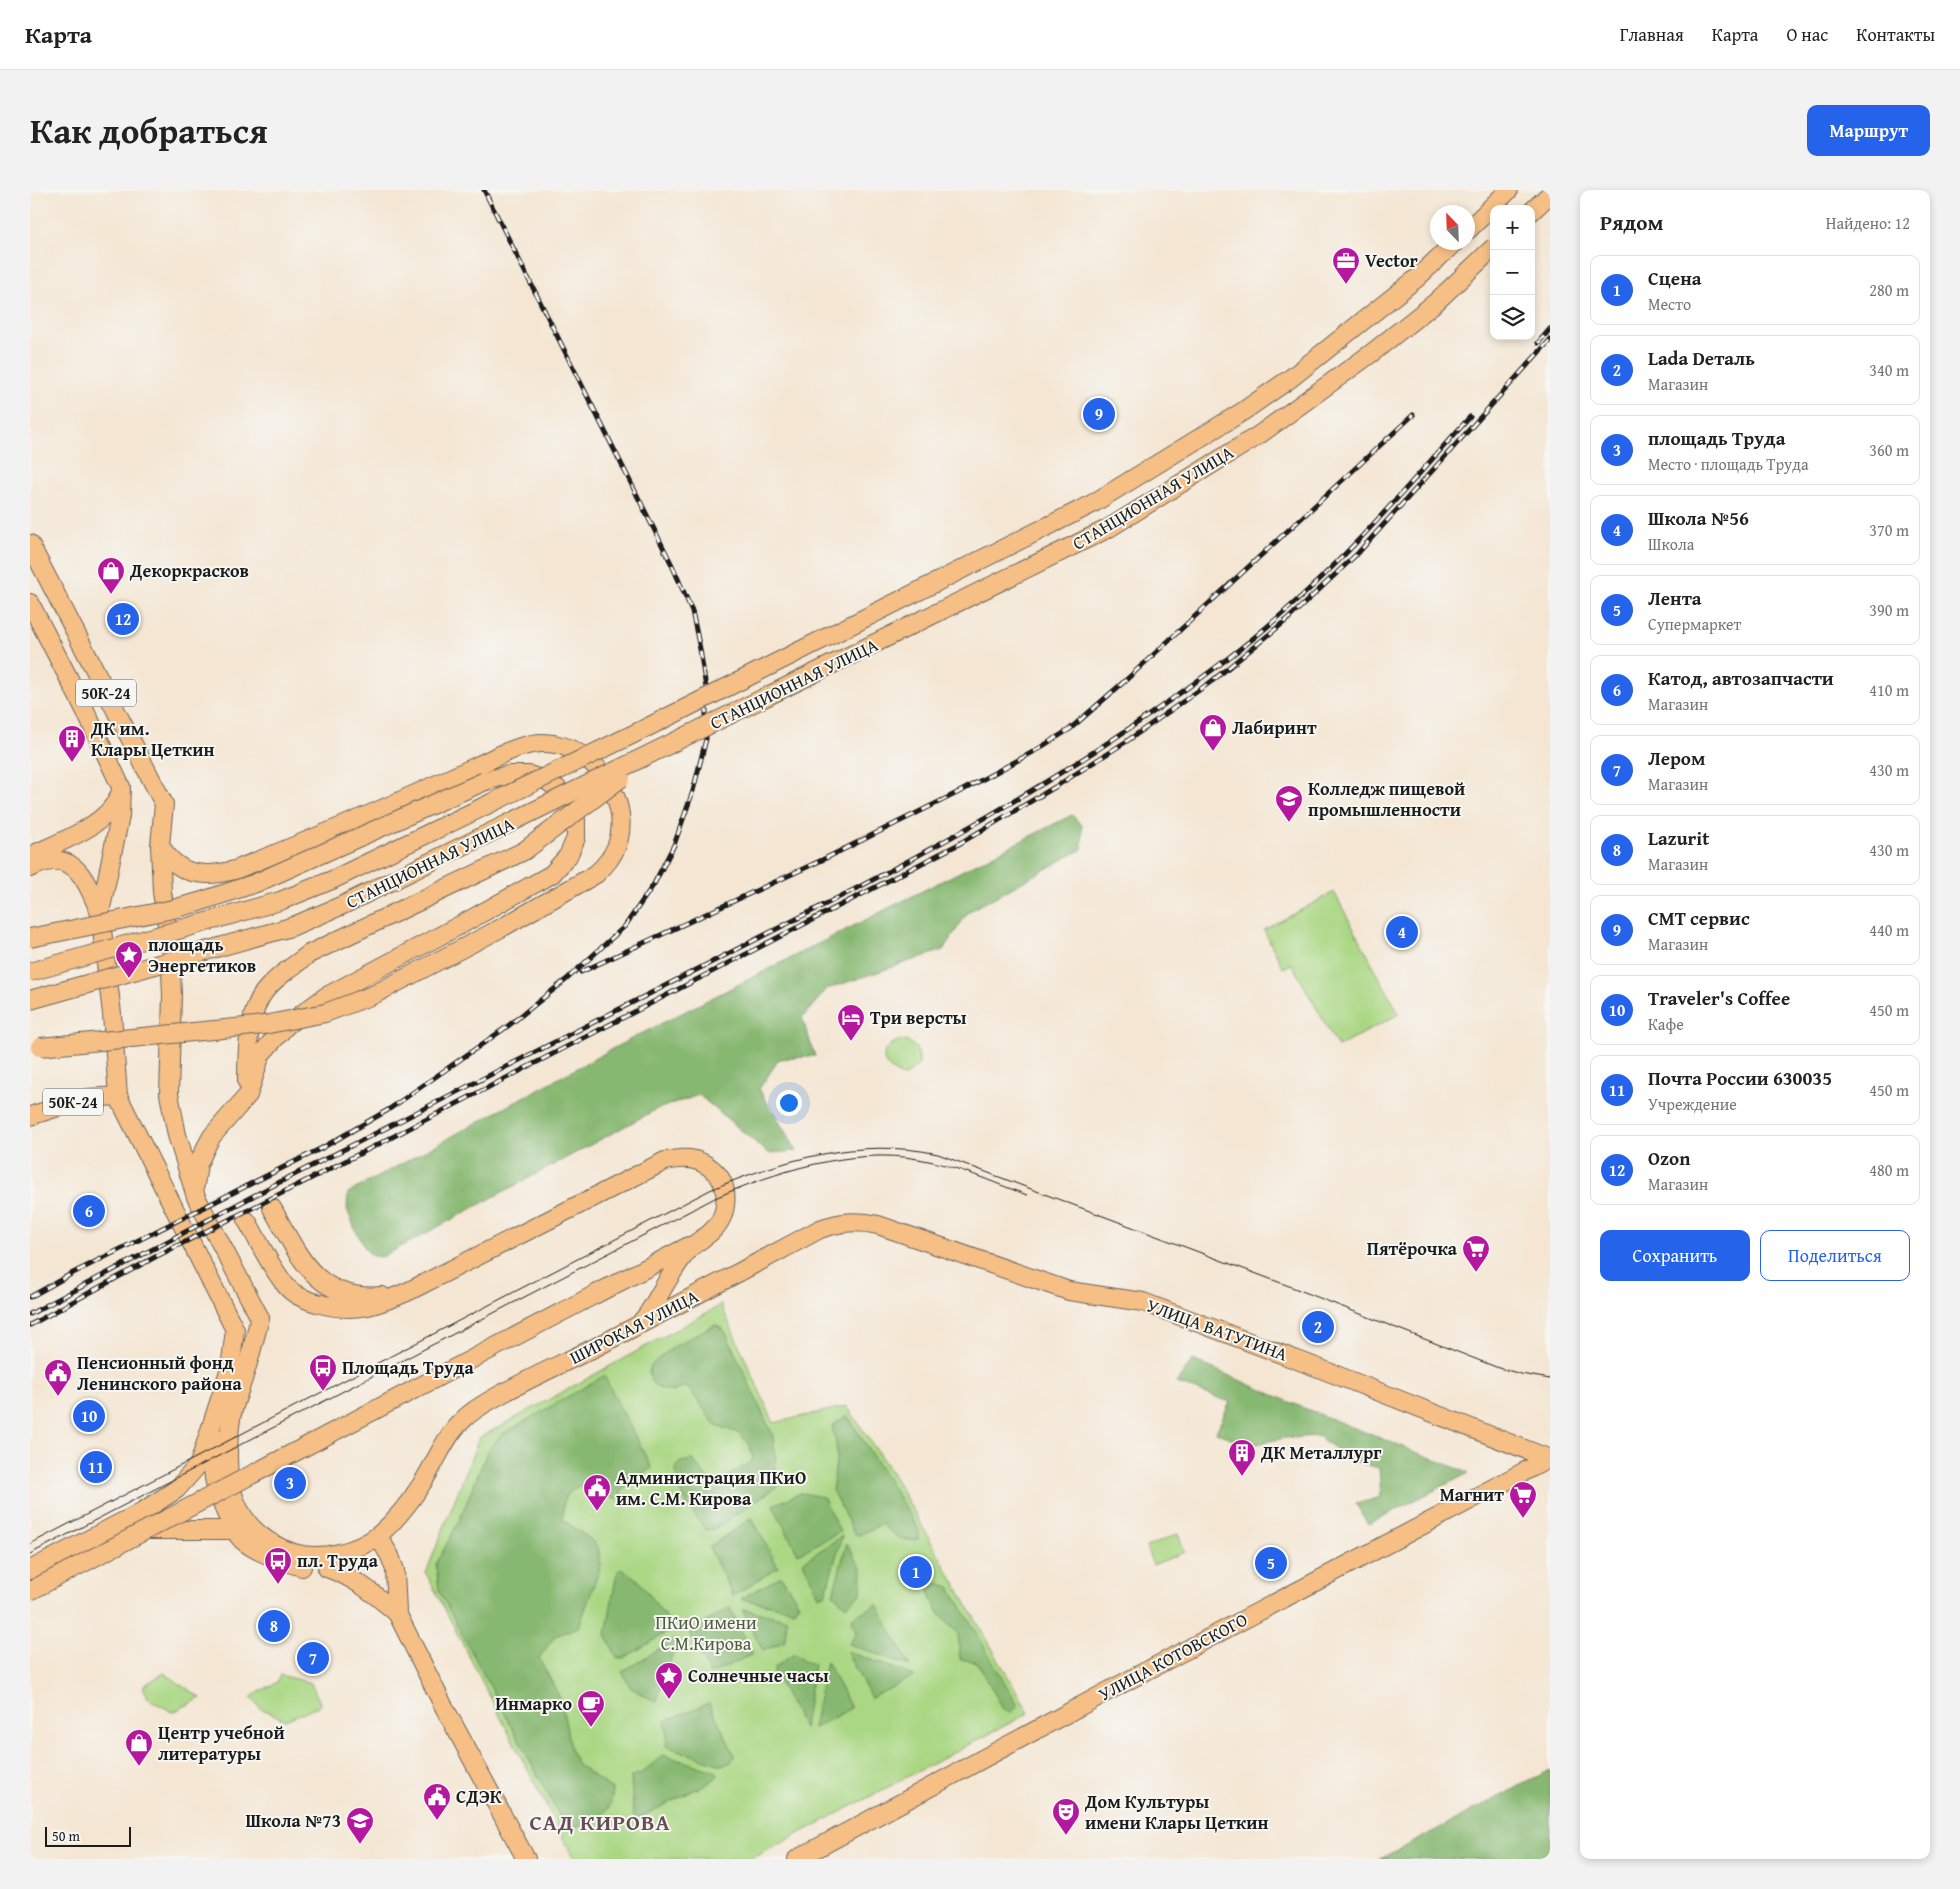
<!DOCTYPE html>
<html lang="ru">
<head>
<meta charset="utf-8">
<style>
  body { margin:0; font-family:"Gentium Book Plus",serif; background:#f2f2f2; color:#222 }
  .controls { position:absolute; right:15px; top:15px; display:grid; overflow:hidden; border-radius:10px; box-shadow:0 2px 8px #0003 }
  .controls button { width:45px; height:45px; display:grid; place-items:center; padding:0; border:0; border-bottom:1px solid #e0e0e0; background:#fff; color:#222; font:25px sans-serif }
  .compass { position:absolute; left:1400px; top:15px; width:45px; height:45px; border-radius:50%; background:#fff; box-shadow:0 2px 8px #0003; rotate:337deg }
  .scale { position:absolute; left:15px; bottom:12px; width:86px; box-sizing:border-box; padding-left:5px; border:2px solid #1c1c1c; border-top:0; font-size:14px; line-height:18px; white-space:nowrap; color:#1c1c1c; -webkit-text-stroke:4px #f6f6f2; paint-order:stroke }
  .you { position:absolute; left:758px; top:912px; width:18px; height:18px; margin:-12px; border:4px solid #fff; border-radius:50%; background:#1a73e8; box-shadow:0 0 0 8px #1a73e833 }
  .badge { display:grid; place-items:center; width:32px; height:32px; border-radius:50%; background:#2563eb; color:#fff; font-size:16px; font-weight:700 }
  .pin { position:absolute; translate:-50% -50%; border:2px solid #fff; box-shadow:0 1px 5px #0006 }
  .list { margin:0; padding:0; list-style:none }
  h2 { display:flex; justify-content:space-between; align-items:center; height:65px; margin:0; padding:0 20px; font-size:21px }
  h2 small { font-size:16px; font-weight:400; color:#767676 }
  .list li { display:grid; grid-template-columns:32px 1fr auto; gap:15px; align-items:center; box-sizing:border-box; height:70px; margin:0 10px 10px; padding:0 10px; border:1px solid #e0e0e0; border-radius:10px }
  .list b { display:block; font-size:19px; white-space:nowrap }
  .list p { margin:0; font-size:16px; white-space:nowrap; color:#767676 }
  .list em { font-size:16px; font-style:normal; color:#767676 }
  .actions { display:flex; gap:10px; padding:15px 20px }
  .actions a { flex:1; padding:11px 0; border:1px solid #2563eb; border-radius:10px; text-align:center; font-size:18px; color:#2563eb }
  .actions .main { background:#2563eb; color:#fff }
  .icon { flex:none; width:28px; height:28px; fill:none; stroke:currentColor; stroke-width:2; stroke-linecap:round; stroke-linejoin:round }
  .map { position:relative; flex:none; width:1520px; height:1669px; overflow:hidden; border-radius:10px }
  header { display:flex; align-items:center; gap:30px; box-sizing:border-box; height:70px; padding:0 25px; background:#fff; border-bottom:1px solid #e0e0e0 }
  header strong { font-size:24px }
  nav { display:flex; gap:28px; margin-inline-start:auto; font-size:18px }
  .intro { display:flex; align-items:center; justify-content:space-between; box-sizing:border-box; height:120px; padding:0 30px }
  h1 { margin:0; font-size:35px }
  .button { padding:12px 22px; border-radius:10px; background:#2563eb; color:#fff; font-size:18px; font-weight:700 }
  main { display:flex; gap:30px; padding:0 30px }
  aside { flex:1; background:#fff; border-radius:10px; box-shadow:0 2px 8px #0003 }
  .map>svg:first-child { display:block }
</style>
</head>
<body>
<header>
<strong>Карта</strong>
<nav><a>Главная</a><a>Карта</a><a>О нас</a><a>Контакты</a></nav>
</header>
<div class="intro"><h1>Как добраться</h1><a class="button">Маршрут</a></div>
<main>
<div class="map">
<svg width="1520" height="1669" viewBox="0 0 1520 1669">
  <rect width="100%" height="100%" fill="#f6f6f2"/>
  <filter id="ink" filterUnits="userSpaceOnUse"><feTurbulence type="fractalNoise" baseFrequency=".02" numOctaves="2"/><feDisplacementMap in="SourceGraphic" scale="10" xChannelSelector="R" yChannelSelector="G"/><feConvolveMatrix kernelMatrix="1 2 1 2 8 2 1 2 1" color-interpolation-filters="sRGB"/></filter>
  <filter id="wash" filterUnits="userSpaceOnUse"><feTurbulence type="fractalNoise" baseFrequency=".0096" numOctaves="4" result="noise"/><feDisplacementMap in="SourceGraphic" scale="20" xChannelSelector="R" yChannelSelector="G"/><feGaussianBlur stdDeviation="1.12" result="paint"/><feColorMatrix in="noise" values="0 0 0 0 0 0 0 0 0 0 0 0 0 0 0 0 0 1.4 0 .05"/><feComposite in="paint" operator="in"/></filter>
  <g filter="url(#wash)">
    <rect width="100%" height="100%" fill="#f4e6d3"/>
    <!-- green -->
    <g fill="#aad783" stroke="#637a50">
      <polygon points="1304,702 1369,824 1308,857 1262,774 1253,778 1234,740"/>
      <path d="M871 850C885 853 890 860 889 874L875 886C863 884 847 871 857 858 860 854 866 852 871 850Z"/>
      <polygon points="691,1115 744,1233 817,1216 861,1282 999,1523 721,1669 544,1669 396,1383 449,1248"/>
      <polygon points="1148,1344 1155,1362 1123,1375 1116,1357"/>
      <polygon points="134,1483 171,1508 143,1522 118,1509 113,1496"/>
      <polygon points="250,1485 281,1493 291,1515 255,1530 230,1518 221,1508 224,1505 247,1492"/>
    </g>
    <!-- forest -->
    <g fill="#87b871" stroke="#526a46">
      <polygon points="1042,625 1052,635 1052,659 938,722 913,760 797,799 772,828 785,866 749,869 729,899 767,961 738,963 669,905 627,919 352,1067 343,1066 336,1060 324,1037 317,1019 318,1003 595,852"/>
      <path d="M686 1135 695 1141 743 1246 748 1296 684 1339 676 1340C663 1323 642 1298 647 1275L651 1272 663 1270 681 1293H687L722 1271 723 1265 718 1253 709 1243 686 1236 658 1198 652 1197 643 1202 629 1198 621 1192C621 1189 619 1184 619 1181 622 1166 672 1140 686 1135Z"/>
      <polygon points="1163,1170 1271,1217 1439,1283 1338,1334 1326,1314 1351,1307 1349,1278 1319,1270 1288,1246 1254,1248 1218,1256 1186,1242 1200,1212 1146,1193"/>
      <path d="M574 1186 622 1278 600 1292 586 1309 567 1301 558 1292C536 1302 532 1306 533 1330L560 1349 568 1357 571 1375 549 1437 525 1446 509 1468 531 1510 541 1562 549 1576 582 1599C585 1627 559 1633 537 1640L409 1401 406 1374 429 1331 458 1260 471 1245Z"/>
      <path d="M817 1225 889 1340 888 1349C871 1354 863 1344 852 1334L829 1345 825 1344 822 1339 802 1300 807 1265 806 1253 802 1236Z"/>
      <polygon points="771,1303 793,1307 810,1342 768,1364 743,1315"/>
      <polygon points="722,1328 748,1377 703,1406 679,1357"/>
      <polygon points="812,1346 795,1405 789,1406 773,1372"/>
      <polygon points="817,1353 832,1380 831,1404 816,1416 803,1404"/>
      <polygon points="592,1379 608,1390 644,1438 594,1468 587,1468 576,1445 586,1387 588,1381"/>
      <polygon points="751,1386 769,1414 765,1420 711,1409"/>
      <path d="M909 1393 920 1397 988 1516 981 1522 973 1519 947 1472 930 1469 928 1443C911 1428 905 1421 899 1399Z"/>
      <polygon points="847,1414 880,1476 819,1454 826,1444 822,1428"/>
      <polygon points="700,1418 723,1464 680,1484 659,1442"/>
      <polygon points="712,1419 757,1429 755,1451 733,1461"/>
      <polygon points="645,1449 646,1454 626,1512 601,1498 592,1482"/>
      <polygon points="817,1461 884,1486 841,1508 818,1465"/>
      <polygon points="765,1463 773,1471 784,1474 774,1538 744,1483 744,1478"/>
      <polygon points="796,1471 821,1518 783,1539"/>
      <polygon points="679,1513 705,1566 700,1573 691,1575 636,1556 637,1539 635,1531"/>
      <polygon points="633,1565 687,1582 688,1586 682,1591 609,1628 605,1628 603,1624 601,1587 613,1582"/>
      <polygon points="1520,1580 1520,1669 1350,1669 1362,1663"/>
    </g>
  </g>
  <g filter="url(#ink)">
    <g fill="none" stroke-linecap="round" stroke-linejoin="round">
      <defs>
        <g id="major">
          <polyline points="1501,22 1520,4"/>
          <polyline points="1438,40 1479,0"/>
          <path d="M0 354 134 614 130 655 132 702 140 756 142 806 139 904 147 945 166 1007 230 1128C225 1148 220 1167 214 1186 210 1200 203 1215 201 1229 192 1288 200 1342 264 1363 290 1371 328 1362 350 1344 367 1329 381 1311 393 1292 414 1258 417 1236 454 1214 490 1192 530 1175 568 1156 642 1118 716 1079 790 1039 810 1032 827 1030 848 1035L1039 1101 1113 1112 1291 1179 1520 1269"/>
          <polyline points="0,413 54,518 91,597 90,626 70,723 82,824 88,906 205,1140 200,1178 169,1274 147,1299 113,1321 0,1380"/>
          <path d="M130 655C148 686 173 688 205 680 265 656 325 632 383 605 405 595 427 585 449 575 465 567 483 558 502 554 545 547 584 583 590 624 593 649 585 667 566 684L473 737 343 805"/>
          <path d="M0 666C29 652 78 636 90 604"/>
          <path d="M0 678C44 656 55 688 70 723"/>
          <path d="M217 892C217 865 217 825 234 802 246 786 264 776 279 764"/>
          <polyline points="0,926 57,908 88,906"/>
          <polyline points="165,995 168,974 177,955 182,946 218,905 231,864 257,835 295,807 434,733 522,684 538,666 546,648 546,630 528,599 517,591 499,585 478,585 455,591"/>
          <path d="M242 1018C269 1066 286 1112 352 1106"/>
          <path d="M217 1031C230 1053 240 1077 257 1097 264 1105 276 1110 287 1113 324 1124 345 1116 379 1101L635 971C654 967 667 967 682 979 701 994 699 1025 682 1041 674 1049 663 1053 656 1063 641 1081 630 1105 617 1125L612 1131"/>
          <polyline points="566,1104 659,1056"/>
          <path d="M184 1246C183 1260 182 1274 184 1288 186 1303 202 1340 212 1350 224 1362 255 1372 272 1377"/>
          <polyline points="113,1340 205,1340"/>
          <polyline points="348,1346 360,1366 365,1380 367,1423 413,1515 496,1669"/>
          <path d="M297 1378C326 1388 344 1404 367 1423"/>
          <polyline points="767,1669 1084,1498 1520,1268"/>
        </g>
      </defs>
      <!-- major casing -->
      <use href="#major" stroke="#68635c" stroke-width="20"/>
      <!-- major -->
      <use href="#major" stroke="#f5bf86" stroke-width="18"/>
      <!-- tram -->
      <g stroke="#1c1c1c" stroke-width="1">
        <path d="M0 1354 680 1000C752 970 829 947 908 964L1259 1096 1466 1177 1491 1184 1520 1189"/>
        <path d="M0 1364 685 1008C744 982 823 957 888 969 926 975 961 992 997 1005"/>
      </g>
      <defs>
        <g id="rail">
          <polyline points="1508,153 1520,139"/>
          <polyline points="551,782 792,670 933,600 1003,562 1040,539 1096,490 1383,225"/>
          <polyline points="0,1107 43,1083 292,958 358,920 478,836 537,789 595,736 624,694 644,655 663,601 676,549 676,498 670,459 662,421 642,375 454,0"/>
          <path d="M0 1124 246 994 833 695C936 641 1035 584 1129 518 1172 488 1214 458 1253 423 1321 364 1379 294 1440 227"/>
          <polyline points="0,1135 127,1066 341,958 927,655 1025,597 1097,551 1182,491 1258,429 1328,363 1520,150"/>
        </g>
      </defs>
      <!-- rail casing -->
      <use href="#rail" stroke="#1c1c1c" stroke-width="5"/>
      <!-- rail -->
      <use href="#rail" stroke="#f6f6f2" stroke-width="3" stroke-dasharray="9" stroke-linecap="butt"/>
      <defs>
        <g id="major-bridge">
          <polyline points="0,748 143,719 169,712 226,693 455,591"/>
          <polyline points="279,764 494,661 591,588"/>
          <polyline points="0,782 250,711 302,690 614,539 1062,314 1212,222 1261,188 1387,88 1425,52"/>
          <polyline points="0,810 261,737 313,715 1079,338 1229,245 1343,162 1406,112 1464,57"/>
          <polyline points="10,857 234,835 295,823 343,805"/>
          <polyline points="0,1401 566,1104"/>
        </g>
      </defs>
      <!-- major-bridge casing -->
      <use href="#major-bridge" stroke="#68635c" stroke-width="20" stroke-linecap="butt"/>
      <!-- major-bridge -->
      <use href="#major-bridge" stroke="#f5bf86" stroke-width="18"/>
    </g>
  </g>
  <!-- icons -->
  <defs>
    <symbol id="office-pin" viewBox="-11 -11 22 30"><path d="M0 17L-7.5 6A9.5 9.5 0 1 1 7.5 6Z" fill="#b5179e" stroke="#f6f6f2"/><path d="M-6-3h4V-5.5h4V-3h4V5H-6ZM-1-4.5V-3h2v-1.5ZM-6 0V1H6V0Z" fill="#fff"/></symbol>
    <symbol id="shop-pin" viewBox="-11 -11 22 30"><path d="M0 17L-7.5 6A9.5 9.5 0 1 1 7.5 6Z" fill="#b5179e" stroke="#f6f6f2"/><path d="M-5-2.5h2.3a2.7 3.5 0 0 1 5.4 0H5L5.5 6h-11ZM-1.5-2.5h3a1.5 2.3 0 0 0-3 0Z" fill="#fff"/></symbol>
    <symbol id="building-pin" viewBox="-11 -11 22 30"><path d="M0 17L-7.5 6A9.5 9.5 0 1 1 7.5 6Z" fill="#b5179e" stroke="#f6f6f2"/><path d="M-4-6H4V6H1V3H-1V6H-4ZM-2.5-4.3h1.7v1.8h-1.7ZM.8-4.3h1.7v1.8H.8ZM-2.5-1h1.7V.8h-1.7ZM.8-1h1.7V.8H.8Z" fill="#fff"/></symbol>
    <symbol id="university-pin" viewBox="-11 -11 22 30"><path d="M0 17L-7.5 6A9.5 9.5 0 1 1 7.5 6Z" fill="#b5179e" stroke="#f6f6f2"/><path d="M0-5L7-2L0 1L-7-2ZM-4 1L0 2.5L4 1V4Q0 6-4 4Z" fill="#fff"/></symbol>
    <symbol id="sight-pin" viewBox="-11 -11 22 30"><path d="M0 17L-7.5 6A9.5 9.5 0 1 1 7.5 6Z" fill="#b5179e" stroke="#f6f6f2"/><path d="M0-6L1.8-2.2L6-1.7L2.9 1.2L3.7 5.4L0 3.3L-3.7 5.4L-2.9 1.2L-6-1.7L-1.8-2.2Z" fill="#fff"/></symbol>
    <symbol id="hotel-pin" viewBox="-11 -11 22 30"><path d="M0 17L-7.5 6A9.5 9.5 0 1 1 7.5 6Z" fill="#b5179e" stroke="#f6f6f2"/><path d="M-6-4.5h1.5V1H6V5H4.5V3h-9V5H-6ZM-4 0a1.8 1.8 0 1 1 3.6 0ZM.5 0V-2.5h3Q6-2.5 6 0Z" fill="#fff"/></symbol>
    <symbol id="supermarket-pin" viewBox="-11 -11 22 30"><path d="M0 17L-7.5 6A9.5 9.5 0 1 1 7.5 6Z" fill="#b5179e" stroke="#f6f6f2"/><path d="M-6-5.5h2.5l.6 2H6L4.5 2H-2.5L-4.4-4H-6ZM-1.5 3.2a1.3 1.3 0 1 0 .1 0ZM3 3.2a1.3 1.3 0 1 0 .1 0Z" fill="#fff"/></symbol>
    <symbol id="bus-pin" viewBox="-11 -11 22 30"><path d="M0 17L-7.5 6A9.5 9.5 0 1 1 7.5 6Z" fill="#b5179e" stroke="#f6f6f2"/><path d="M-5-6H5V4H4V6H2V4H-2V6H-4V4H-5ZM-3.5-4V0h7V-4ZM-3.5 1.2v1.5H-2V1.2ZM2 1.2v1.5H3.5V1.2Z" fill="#fff"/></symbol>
    <symbol id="civic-pin" viewBox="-11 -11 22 30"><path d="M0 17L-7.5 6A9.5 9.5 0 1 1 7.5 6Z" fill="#b5179e" stroke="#f6f6f2"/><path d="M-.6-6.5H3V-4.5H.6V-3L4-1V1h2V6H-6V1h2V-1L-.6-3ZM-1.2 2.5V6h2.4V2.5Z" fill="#fff"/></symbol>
    <symbol id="cafe-pin" viewBox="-11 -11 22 30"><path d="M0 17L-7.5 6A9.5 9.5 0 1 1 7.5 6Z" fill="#b5179e" stroke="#f6f6f2"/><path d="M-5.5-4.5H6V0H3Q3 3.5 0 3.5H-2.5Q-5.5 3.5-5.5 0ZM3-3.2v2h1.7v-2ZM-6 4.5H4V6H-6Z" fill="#fff"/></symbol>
    <symbol id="theatre-pin" viewBox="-11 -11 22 30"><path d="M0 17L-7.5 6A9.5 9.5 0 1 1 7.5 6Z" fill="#b5179e" stroke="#f6f6f2"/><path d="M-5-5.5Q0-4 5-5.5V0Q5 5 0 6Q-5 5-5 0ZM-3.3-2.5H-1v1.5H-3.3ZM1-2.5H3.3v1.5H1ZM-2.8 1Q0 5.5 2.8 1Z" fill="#fff"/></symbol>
    <symbol id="school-pin" viewBox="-11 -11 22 30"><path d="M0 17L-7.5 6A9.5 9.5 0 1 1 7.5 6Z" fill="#b5179e" stroke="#f6f6f2"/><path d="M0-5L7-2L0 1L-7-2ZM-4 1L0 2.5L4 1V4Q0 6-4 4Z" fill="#fff"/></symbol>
  </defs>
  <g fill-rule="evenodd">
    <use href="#office-pin" x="1300" y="55" width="32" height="43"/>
    <use href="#shop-pin" x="65" y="365" width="32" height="43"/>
    <use href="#shop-pin" x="1167" y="522" width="32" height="43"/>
    <use href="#building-pin" x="26" y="533" width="32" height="43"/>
    <use href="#university-pin" x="1243" y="593" width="32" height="43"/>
    <use href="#sight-pin" x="83" y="749" width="32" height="43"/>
    <use href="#hotel-pin" x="805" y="812" width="32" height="43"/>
    <use href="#supermarket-pin" x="1430" y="1043" width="32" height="43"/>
    <use href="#bus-pin" x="277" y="1162" width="32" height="43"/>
    <use href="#civic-pin" x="12" y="1167" width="32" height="43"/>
    <use href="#building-pin" x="1196" y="1247" width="32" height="43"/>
    <use href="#civic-pin" x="551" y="1282" width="32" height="43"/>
    <use href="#supermarket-pin" x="1477" y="1289" width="32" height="43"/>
    <use href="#bus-pin" x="232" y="1355" width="32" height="43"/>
    <use href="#sight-pin" x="623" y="1470" width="32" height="43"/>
    <use href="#cafe-pin" x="545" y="1498" width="32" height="43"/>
    <use href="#shop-pin" x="93" y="1537" width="32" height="43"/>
    <use href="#civic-pin" x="391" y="1591" width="32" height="43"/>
    <use href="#theatre-pin" x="1020" y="1606" width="32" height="43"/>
    <use href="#school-pin" x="314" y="1615" width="32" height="43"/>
  </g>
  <g text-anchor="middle" stroke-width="4" stroke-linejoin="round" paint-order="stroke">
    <!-- shield labels -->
    <g fill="#f6f6f2" stroke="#5d5d5c" stroke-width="1">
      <rect x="46" y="489.5" width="60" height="27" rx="4"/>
      <rect x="13" y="898.5" width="60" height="27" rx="4"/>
    </g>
    <g font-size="16" font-weight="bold" fill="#1c1c1c">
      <text x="76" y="509">50К-24</text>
      <text x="43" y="918">50К-24</text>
    </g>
    <!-- poi labels -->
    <g font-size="18" font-weight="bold" fill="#1c1c1c" stroke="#f6f6f2" text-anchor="start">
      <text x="1335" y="77">Vector</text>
      <text x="100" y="387">Декоркрасков</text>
      <text x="1202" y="544">Лабиринт</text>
      <text x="61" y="545">ДК им.<tspan x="61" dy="21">Клары Цеткин</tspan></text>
      <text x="1278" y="605">Колледж пищевой<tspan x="1278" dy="21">промышленности</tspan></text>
      <text x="118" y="761">площадь<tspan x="118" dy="21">Энергетиков</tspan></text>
      <text x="840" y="834">Три версты</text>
      <text x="1427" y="1065" text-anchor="end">Пятёрочка</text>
      <text x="47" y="1179">Пенсионный фонд<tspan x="47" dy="21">Ленинского района</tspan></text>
      <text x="312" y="1184">Площадь Труда</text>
      <text x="1231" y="1269">ДК Металлург</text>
      <text x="586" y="1294">Администрация ПКиО<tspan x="586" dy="21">им. С.М. Кирова</tspan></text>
      <text x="1474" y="1311" text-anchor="end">Магнит</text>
      <text x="267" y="1377">пл. Труда</text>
      <text x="658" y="1492">Солнечные часы</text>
      <text x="542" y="1520" text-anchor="end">Инмарко</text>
      <text x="128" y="1549">Центр учебной<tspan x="128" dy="21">литературы</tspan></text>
      <text x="426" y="1613">СДЭК</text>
      <text x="1055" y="1618">Дом Культуры<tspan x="1055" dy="21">имени Клары Цеткин</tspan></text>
      <text x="311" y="1637" text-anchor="end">Школа №73</text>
    </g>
    <!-- street labels -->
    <g font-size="18" fill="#1c1c1c" stroke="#f6f6f2">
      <text transform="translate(1123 308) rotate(-31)" y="6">СТАНЦИОННАЯ УЛИЦА</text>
      <text transform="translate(764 494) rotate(-26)" y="6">СТАНЦИОННАЯ УЛИЦА</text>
      <text transform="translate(400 673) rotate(-26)" y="6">СТАНЦИОННАЯ УЛИЦА</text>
      <text transform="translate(604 1137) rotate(-27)" y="6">ШИРОКАЯ УЛИЦА</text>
      <text transform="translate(1187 1140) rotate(20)" y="6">УЛИЦА ВАТУТИНА</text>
      <text transform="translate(1143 1467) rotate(-28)" y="6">УЛИЦА КОТОВСКОГО</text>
    </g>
    <!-- park labels -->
    <g font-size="18" fill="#4e5d40" stroke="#f6f6f2">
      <text x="676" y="1439">ПКиО имени<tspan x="676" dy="21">С.М.Кирова</tspan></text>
    </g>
    <!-- district labels -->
    <g font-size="22" font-weight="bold" letter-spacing="1" fill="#674c55" stroke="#f6f6f2">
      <text x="570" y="1640">САД КИРОВА</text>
    </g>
  </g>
</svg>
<div class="controls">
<button>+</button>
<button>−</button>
<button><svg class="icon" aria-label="layers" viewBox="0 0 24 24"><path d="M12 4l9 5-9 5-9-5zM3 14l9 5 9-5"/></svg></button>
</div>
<svg class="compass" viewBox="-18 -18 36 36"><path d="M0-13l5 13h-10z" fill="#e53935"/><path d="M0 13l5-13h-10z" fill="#767676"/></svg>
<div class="scale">50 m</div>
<div class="you"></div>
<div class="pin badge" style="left:886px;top:1382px">1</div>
<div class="pin badge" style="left:1288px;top:1137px">2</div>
<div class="pin badge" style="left:260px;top:1293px">3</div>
<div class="pin badge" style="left:1372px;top:742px">4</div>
<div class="pin badge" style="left:1241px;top:1373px">5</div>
<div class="pin badge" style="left:59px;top:1021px">6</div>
<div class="pin badge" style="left:283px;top:1468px">7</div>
<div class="pin badge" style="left:244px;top:1436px">8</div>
<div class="pin badge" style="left:1069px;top:224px">9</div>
<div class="pin badge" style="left:59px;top:1226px">10</div>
<div class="pin badge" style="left:66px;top:1277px">11</div>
<div class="pin badge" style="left:93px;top:429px">12</div>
</div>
<aside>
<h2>Рядом<small>Найдено: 12</small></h2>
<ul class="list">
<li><span class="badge">1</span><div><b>Сцена</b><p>Место</p></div><em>280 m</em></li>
<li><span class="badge">2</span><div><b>Lada Dеталь</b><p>Магазин</p></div><em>340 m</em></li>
<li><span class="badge">3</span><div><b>площадь Труда</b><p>Место · площадь Труда</p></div><em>360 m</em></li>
<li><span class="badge">4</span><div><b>Школа №56</b><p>Школа</p></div><em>370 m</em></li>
<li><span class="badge">5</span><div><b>Лента</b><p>Супермаркет</p></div><em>390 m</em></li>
<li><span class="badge">6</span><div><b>Катод, автозапчасти</b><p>Магазин</p></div><em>410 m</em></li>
<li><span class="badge">7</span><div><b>Лером</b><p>Магазин</p></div><em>430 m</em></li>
<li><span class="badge">8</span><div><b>Lazurit</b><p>Магазин</p></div><em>430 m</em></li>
<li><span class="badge">9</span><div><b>СМТ сервис</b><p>Магазин</p></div><em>440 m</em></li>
<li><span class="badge">10</span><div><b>Traveler's Coffee</b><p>Кафе</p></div><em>450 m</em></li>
<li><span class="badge">11</span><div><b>Почта России 630035</b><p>Учреждение</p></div><em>450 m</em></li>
<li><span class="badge">12</span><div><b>Ozon</b><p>Магазин</p></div><em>480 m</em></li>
</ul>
<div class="actions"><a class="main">Сохранить</a><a>Поделиться</a></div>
</aside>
</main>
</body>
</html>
